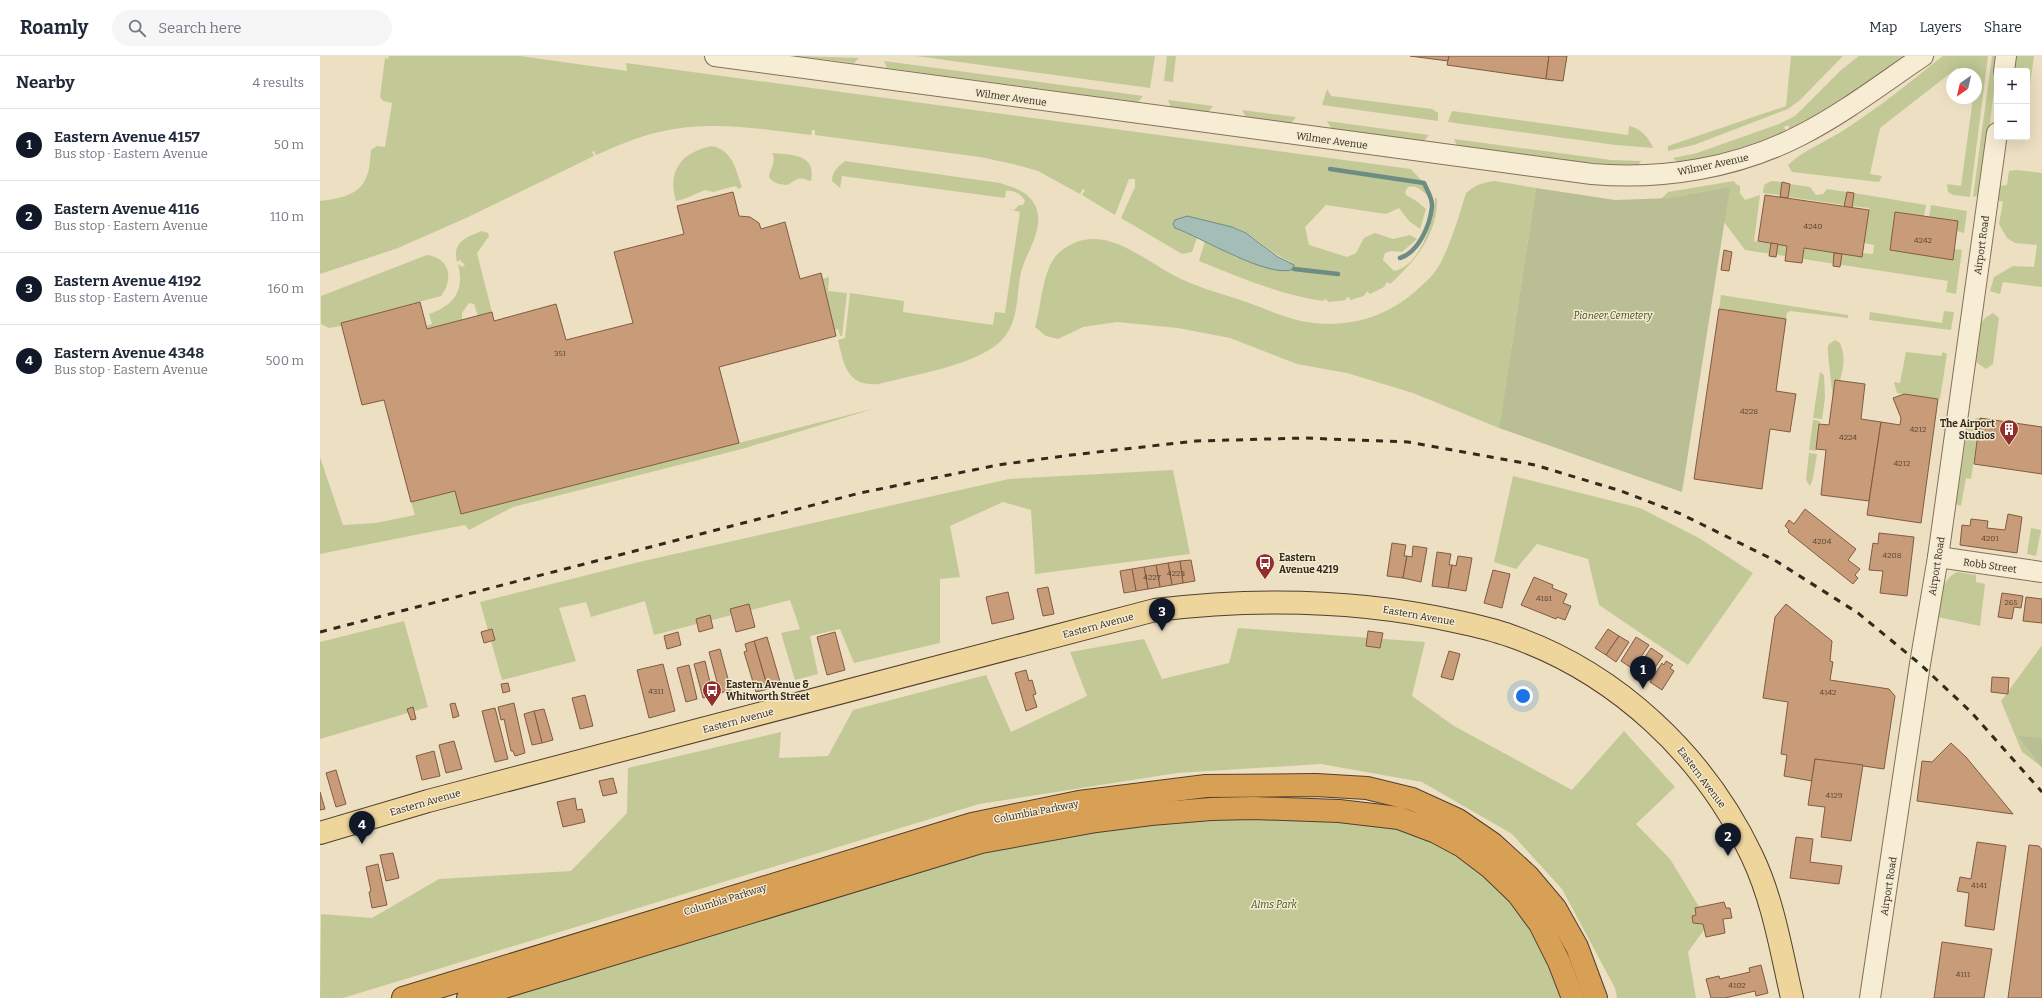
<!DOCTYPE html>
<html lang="en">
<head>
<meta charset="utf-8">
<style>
  body { margin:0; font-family:Bitter,serif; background:#f6f6f7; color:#1f2937 }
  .controls { position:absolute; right:12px; top:12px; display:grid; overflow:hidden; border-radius:4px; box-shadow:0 4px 16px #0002 }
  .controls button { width:36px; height:36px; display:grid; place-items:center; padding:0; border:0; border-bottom:1px solid #e0e1e3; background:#fff; color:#1f2937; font:20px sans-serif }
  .compass { position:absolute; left:1626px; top:12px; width:36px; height:36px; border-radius:50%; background:#fff; box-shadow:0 4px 16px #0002; rotate:214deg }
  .you { position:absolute; left:1203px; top:640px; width:14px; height:14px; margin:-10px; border:3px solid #fff; border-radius:50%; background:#1a73e8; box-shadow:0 0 0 6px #1a73e833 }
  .badge { display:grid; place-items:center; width:26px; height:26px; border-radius:50%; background:#111827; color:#fff; font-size:13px; font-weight:700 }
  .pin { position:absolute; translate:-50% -33px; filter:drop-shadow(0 1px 2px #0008) }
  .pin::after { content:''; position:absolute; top:21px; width:14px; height:12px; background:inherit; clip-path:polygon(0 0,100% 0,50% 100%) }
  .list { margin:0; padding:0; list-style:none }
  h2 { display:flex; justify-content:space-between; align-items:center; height:52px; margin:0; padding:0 16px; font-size:17px }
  h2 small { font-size:13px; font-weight:400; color:#747a83 }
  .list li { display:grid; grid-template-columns:26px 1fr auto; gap:12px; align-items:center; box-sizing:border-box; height:72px; padding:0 16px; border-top:1px solid #e0e1e3 }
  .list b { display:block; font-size:15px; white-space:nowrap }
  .list p { margin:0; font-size:13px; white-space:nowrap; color:#747a83 }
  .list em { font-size:13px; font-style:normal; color:#747a83 }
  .icon { flex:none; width:22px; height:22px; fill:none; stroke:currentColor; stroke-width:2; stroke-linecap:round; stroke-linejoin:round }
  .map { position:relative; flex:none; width:1722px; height:942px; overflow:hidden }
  header { display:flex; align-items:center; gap:24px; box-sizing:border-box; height:56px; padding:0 20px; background:#fff; border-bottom:1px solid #e0e1e3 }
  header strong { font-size:19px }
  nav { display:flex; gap:22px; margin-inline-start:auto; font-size:14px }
  .search { width:280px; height:36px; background:#f6f6f7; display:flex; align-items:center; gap:10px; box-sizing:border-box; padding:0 14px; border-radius:22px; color:#747a83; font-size:15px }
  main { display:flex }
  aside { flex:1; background:#fff }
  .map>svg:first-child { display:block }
</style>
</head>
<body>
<header>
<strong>Roamly</strong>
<div class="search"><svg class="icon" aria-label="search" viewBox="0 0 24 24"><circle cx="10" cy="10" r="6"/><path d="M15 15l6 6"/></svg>Search here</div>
<nav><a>Map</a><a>Layers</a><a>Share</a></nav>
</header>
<main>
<aside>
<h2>Nearby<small>4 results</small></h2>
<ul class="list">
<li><span class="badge">1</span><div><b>Eastern Avenue 4157</b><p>Bus stop · Eastern Avenue</p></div><em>50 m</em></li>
<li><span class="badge">2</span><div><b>Eastern Avenue 4116</b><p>Bus stop · Eastern Avenue</p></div><em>110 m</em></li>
<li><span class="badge">3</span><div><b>Eastern Avenue 4192</b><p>Bus stop · Eastern Avenue</p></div><em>160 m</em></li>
<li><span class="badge">4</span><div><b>Eastern Avenue 4348</b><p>Bus stop · Eastern Avenue</p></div><em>500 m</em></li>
</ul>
</aside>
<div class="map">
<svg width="1722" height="942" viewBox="0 0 1722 942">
  <rect width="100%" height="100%" fill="#ecdfc2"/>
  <!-- green -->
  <g fill="#c3c996">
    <path d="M69 0H200L307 15 306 7 1091 113 1101 124 1110 141C1103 137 1099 128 1088 131L1085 136 1086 139 1098 146 1106 153 1100 173 1089 165 1079 152 1066 158 1006 149 985 171 989 189 1027 201 1036 197 1044 182 1055 177 1073 183 1090 179 1097 183 1082 196 1072 195 1065 197 1063 204 1074 215C1099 211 1115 165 1115 142H1117C1118 179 1095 205 1070 228L1067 226 1064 231 1050 238 1047 235 1044 240 1030 244 1029 241 1026 242V244L1009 246 1005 243 1003 245C960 239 919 221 879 205L885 185 917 202 971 206C950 198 934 177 913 171 902 169 868 172 855 172L877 182 872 196 862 198 801 162 815 131V123H809L795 159 762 139 765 134 763 133 760 138 718 115 693 108 660 101 495 79V74H492L491 79C440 73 390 64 339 76 317 81 297 90 276 99L274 95 272 96 274 100 146 162 78 192 0 218V145C16 143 39 140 46 122 50 114 50 103 51 94L57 90 65 91 72 47 63 45 60 41 65 2 68 3Z"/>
    <polygon points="478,0 539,2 534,7"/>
    <polygon points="596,0 835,0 830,32"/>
    <polygon points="847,0 856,0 853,26 844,25"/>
    <polygon points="1471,0 1523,0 1480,44 1468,53 1374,89 1348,95 1348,90 1466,50"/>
    <path d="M1539 0H1584L1513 50 1470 73 1468 69 1464 71 1466 75C1431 90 1395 102 1357 106L1353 102 1377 97 1459 68 1475 60 1521 14Z"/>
    <path d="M1623 0H1668L1650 141 1633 139 1628 136 1627 128 1641 130 1653 42H1656V17L1637 12 1560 72 1550 118 1562 120 1559 126 1472 116 1468 109C1485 93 1508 85 1527 72 1561 50 1591 25 1623 0Z"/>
    <polygon points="1672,0 1676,0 1676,18 1661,138 1653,141"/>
    <polygon points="1697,0 1714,0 1707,50 1707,15 1695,15"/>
    <polygon points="564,5 823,40 818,46 567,12"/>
    <polygon points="1007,33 1011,40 1112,53 1118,57 1118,65 1002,49"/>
    <polygon points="848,44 893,50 888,56 851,51"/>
    <polygon points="922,54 976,61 971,67 926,61"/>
    <path d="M1132 55 1308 79 1309 70C1320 72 1329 81 1333 92L1296 89 1128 66Z"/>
    <polygon points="1007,65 1109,79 1104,85 1011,72"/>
    <path d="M1134 83 1291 104 1321 105 1318 109C1257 108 1197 98 1137 90Z"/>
    <path d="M392 90C413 95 415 112 422 131L419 133 415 130 393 136 385 134 364 143 356 145C347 114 362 96 392 90Z"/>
    <path d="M452 97C470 99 497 97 491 125 476 120 479 123 467 129 459 128 454 128 449 121 450 112 457 106 452 97Z"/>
    <path d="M525 105 680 127C692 131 708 135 715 149 726 171 707 194 701 216 696 239 700 265 681 285 657 309 593 319 559 328 527 331 524 309 518 284L525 282 530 237 584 245 583 256 673 269 675 256 685 257 700 156 688 153 694 154 699 149H703L705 145C702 138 693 134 686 135L685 142 522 120 520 132 512 125C512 115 518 111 525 105Z"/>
    <polygon points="1696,114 1722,117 1722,231 1683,226 1680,238 1670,235 1674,221 1693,210 1714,211 1717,189 1695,187 1687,182 1679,168 1683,146 1677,144 1679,130 1687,129 1689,115"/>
    <path d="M1175 125 1216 132 1179 372 1093 337 1027 317 977 308 910 282 858 272 797 266 763 271 738 283 726 280 715 271C722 249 722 209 741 195 782 162 823 205 861 223 882 233 907 239 929 247 946 253 963 261 981 265 1025 274 1068 262 1100 231 1107 225 1115 217 1120 208 1131 187 1139 160 1146 137 1155 129 1163 126 1175 125Z"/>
    <polygon points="1414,125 1416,128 1420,130 1420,137 1425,144 1440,139 1434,185 1467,190 1465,200 1425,194 1392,150 1340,144 1348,136"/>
    <polygon points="1451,125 1462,126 1461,139 1443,137 1444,129"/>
    <polygon points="1470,128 1490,131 1496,139 1503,138 1507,133 1527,136 1525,149 1468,141"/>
    <polygon points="1534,137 1606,149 1604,160 1575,156 1570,194 1632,204 1634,193 1642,194 1636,238 1626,236 1628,225 1483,203 1484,192 1541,201 1542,197 1553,198 1554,189 1544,187 1549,152 1532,150"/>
    <polygon points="1611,149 1647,155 1644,177 1637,175 1638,165 1609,161"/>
    <path d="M162 175 168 177 169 180 157 197 172 256 158 260 154 248 149 247 142 257V264L107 273 106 270 112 268 109 258C134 250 145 234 138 208L142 211 145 209 140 204 137 206C132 186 146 181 162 175Z"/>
    <path d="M107 199C130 202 134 223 121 240L21 267V270L9 272 1 268V240Z"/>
    <polygon points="509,221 508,235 527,237 522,280 520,280 518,273 515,274 502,223"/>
    <polygon points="1401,239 1528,259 1528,262 1470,255 1467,257 1466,263 1399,253"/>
    <polygon points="1624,255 1634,256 1631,274 1549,264 1550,256 1622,267"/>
    <polygon points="1673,257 1679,262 1673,308 1666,313 1656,306 1661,267 1665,262"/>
    <path d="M1515 284 1520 287C1528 305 1521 325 1513 341 1512 334 1507 293 1508 290 1509 287 1513 286 1515 284Z"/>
    <polygon points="1586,296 1621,300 1623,296 1627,298 1620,343 1577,337 1574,326 1580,327"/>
    <polygon points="1500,316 1504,319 1505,342 1502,363 1493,362"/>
    <polygon points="556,352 422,393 193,451 149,474 145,469 0,498 0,401 23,469 56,467 95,459 91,446 135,435 141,458"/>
    <polygon points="1656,362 1660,362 1651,423 1646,422 1641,450 1636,448 1648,368"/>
    <polygon points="1493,364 1500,365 1496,395 1489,394"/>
    <polygon points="1489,397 1497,398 1493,422 1490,430 1486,424"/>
    <polygon points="853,414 870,498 715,518 711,454 683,446 630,470 640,521 620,523 620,587 534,607 520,573 490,580 498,618 475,624 461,577 480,573 470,544 334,579 325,545 271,561 266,546 239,552 256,605 182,624 160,546 319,506 689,423"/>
    <polygon points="1193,420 1320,452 1379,482 1433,517 1368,609 1279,549 1268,503 1217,488 1196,513 1174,506"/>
    <polygon points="1711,472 1721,474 1716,500 1707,498"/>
    <path d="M1637 516 1656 519V526L1665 528 1660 570 1618 561C1621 544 1620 524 1637 516Z"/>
    <polygon points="84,565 108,651 0,683 0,586"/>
    <polygon points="918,572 1105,586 1092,640 1134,670 1252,734 1304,675 1355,731 1316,768 1350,803 1389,867 1368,896 1376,942 1297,942 1295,932 1242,833 1192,778 1102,726 1001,708 857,717 659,748 23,942 0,942 1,858 52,862 119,823 251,815 307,757 308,712 461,676 459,702 508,700 533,654 666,619 691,676 767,640 750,596 824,583 842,623 909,607"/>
    <polygon points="1722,589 1722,711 1702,696 1681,645"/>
    <polygon points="831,758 1079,762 1198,838 1253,942 148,942 597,806"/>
  </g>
  <!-- cemetery -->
  <g fill="#b9be95">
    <polygon points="1410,131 1362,436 1179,372 1216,132 1295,144 1351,142"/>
    <polygon points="1698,680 1722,682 1722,712"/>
  </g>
  <!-- water -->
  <path fill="#a4beb7" stroke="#6c8c84" d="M867 160 912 171 926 177 958 201 974 209V213C950 224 881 181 855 172L853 168 855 164Z"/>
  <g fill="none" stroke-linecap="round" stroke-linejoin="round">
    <!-- stream -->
    <g stroke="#6c8c84" stroke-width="4.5">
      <path d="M1010 113 1104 127C1107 134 1113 143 1112 151 1110 169 1099 196 1080 202"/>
      <polyline points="974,213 1018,218"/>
    </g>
  </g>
  <!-- building -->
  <g fill="#c89b79" stroke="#825b41">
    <polygon points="1090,0 1129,0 1128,5"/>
    <polygon points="1129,0 1229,0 1226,23 1127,9"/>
    <polygon points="1229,0 1247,0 1243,25 1226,23"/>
    <polygon points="1462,126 1470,128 1468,142 1460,141"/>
    <polygon points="413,136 419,160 430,161 439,167 441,173 465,166 480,223 501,217 516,280 399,311 419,387 141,458 135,435 91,446 64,344 42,349 21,267 100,246 107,273 172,256 174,265 236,248 246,284 313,267 294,196 364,178 357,150"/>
    <polygon points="1527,136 1534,137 1532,152 1524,151"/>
    <polygon points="1445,139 1549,154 1542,201 1484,192 1482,207 1465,205 1467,190 1438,185"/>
    <polygon points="1575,156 1638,165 1633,204 1570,194"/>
    <polygon points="1451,187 1458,188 1456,201 1449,200"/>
    <polygon points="1404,194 1412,196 1409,215 1401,214"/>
    <polygon points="1514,197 1522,198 1520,211 1513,210"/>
    <polygon points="1399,253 1466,263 1456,335 1476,338 1470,376 1450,373 1442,433 1374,423"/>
    <polygon points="1515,324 1545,328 1541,363 1561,366 1549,445 1501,439 1506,394 1496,393 1499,368 1509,369"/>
    <polygon points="1584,338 1618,343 1601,467 1547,459 1561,366 1580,369 1581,362 1573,342"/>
    <polygon points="1660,362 1722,371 1722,418 1654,408"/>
    <polygon points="1485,453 1536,493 1528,504 1540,513 1535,519 1538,522 1533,528 1468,476 1469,474 1465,470 1469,464 1474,468"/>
    <polygon points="1688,458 1702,461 1697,497 1640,489 1642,469 1650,470 1651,463 1668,465 1667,472 1685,474"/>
    <polygon points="1559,477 1594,481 1587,540 1560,537 1563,515 1549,514 1553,487 1558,488"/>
    <polygon points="1072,487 1086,489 1084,500 1087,500 1083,522 1067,520"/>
    <polygon points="1093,490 1107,492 1101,526 1083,522 1087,500 1092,501"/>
    <polygon points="1117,496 1131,498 1129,509 1132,509 1128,532 1112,530"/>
    <polygon points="1138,500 1152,502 1146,535 1128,532 1132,509 1136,510"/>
    <polygon points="871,504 875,525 863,527 860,505"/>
    <polygon points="860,505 863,527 852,529 848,507"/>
    <polygon points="848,507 852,529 840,531 836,509"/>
    <polygon points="836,509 840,531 828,533 824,511"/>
    <polygon points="824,511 828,533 816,535 812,513"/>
    <polygon points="812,513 816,535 804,537 800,515"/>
    <polygon points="1173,514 1190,518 1182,552 1164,547"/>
    <polygon points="1214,521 1233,529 1232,532 1247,538 1243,547 1251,550 1245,564 1237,561 1236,563 1201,549"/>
    <polygon points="728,531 734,558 723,560 717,533"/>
    <polygon points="688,536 694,563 672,568 666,541"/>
    <polygon points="1682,537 1703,540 1701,552 1694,551 1692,563 1678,561"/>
    <polygon points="1706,541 1722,543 1722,567 1703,565"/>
    <polygon points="429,548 435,571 416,576 410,553"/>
    <polygon points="1466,548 1512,585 1510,605 1513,606 1510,624 1569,633 1575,640 1564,713 1495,703 1492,725 1464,720 1467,699 1461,698 1468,646 1443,642 1455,561"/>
    <polygon points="390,559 393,572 379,576 376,563"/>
    <polygon points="172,573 175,584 164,587 161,576"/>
    <polygon points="1288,573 1299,580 1286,599 1275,592"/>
    <polygon points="1048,575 1063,577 1060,592 1046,590"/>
    <polygon points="358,576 361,589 347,593 344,580"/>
    <polygon points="515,576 525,614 507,619 497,581"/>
    <polygon points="1299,580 1309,586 1296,606 1286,599"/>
    <polygon points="447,581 461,629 448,633 434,585"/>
    <polygon points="1316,581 1329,589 1313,613 1301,605"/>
    <polygon points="434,585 448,633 436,636 424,596 427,595 425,588"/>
    <polygon points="1331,592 1343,600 1327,623 1317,616 1327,603 1325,601"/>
    <polygon points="400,593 411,634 400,637 389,596"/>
    <polygon points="1129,595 1140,598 1133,624 1121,621"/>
    <polygon points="385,605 393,639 383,642 374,608"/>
    <polygon points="1346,605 1353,609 1350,612 1354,615 1342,634 1330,626 1342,607 1344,609"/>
    <polygon points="343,608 355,655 329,662 317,614"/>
    <polygon points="369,609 377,643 366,646 357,612"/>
    <polygon points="706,614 709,625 712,624 716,638 713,639 717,651 706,655 695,617"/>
    <polygon points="1672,621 1689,622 1688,638 1671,636"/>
    <polygon points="188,627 190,635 183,637 181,628"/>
    <polygon points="265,639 273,670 260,673 252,642"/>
    <polygon points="135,647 139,660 133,662 130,648"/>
    <polygon points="194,647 205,697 195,700 193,695 191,695 184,663 181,664 178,651"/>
    <polygon points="93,651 96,663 91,664 87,653"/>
    <polygon points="175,652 188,703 175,706 162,655"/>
    <polygon points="224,653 233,684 222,687 214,655"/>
    <polygon points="214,655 222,687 212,689 204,658"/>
    <polygon points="134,685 142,713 126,717 119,689"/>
    <polygon points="1631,687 1646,701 1693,758 1597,745 1602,705 1612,706"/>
    <polygon points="114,695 120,720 102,724 96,700"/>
    <polygon points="1495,703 1543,709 1531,785 1501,781 1505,751 1488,749"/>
    <polygon points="16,714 26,748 16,751 6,717"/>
    <polygon points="293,722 297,737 283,740 279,725"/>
    <polygon points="0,736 5,753 0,754"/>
    <polygon points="255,742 257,754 262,753 265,766 243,771 237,746"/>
    <polygon points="1476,781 1493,783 1490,806 1522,810 1519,828 1470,822"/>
    <polygon points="1657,786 1686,790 1674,874 1645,870 1649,837 1637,835 1640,821 1651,823"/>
    <polygon points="1709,789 1719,790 1722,794 1722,942 1688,942"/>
    <polygon points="73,797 79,822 66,825 60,799"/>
    <polygon points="58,808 67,849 52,852 49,836 51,835 46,811"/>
    <polygon points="1404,846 1406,852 1410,852 1412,862 1403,863 1405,877 1386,881 1383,868 1373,867 1372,860 1376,859 1375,852"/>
    <polygon points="1622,886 1672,893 1664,942 1614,942"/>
    <polygon points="1441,909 1448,937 1436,940 1435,935 1405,942 1391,942 1386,923 1399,920 1400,923 1430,916 1429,912"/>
  </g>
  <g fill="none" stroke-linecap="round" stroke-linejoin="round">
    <defs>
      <g id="minor">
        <path d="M395 0 1272 118C1343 124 1417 112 1481 79 1524 57 1563 27 1603 0"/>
        <polyline points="1684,15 1686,0"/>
        <polyline points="1618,501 1722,516"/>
        <polyline points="1550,942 1600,608 1618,501 1677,77"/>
      </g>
      <path id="major" d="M0 777 108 745 835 554C935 542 1035 543 1134 565 1153 569 1172 573 1191 580 1297 617 1384 699 1432 800 1453 844 1461 894 1472 942"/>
      <g id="highway">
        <polyline points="83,942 652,768 759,746 886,730 996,729 1047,732 1092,743 1138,764 1173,788 1208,820 1235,852 1257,891 1276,942"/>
        <polyline points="148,942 661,786 776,765 831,758 891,753 934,752 1019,755 1079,762 1116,776 1142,790 1171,812 1198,838 1220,868 1239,906 1253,942"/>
      </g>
    </defs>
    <!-- minor casing -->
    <use href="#minor" stroke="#84715a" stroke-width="22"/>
    <!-- major casing -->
    <use href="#major" stroke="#523f2e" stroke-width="24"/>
    <!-- highway casing -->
    <use href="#highway" stroke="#523f2e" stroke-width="24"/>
    <!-- minor -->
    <use href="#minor" stroke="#f7edd4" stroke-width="20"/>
    <!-- major -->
    <use href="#major" stroke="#eed59b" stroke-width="22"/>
    <!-- highway -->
    <use href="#highway" stroke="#d8a055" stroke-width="22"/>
    <!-- rail -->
    <polyline stroke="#35291d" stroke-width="3" stroke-dasharray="7 7" stroke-linecap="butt" points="0,576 540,437 678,409 751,399 876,385 984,382 1088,386 1215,409 1301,435 1361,458 1456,505 1538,557 1600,608 1651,656 1722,736"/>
  </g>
  <!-- icons -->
  <defs>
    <symbol id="building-pin" viewBox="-11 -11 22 30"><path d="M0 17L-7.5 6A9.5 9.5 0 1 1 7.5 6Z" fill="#912d2d" stroke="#f3ead1"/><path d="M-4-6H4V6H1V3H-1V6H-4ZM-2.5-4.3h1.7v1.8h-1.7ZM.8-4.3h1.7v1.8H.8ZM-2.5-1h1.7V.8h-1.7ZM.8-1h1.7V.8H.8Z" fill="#fff"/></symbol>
    <symbol id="bus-pin" viewBox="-11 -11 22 30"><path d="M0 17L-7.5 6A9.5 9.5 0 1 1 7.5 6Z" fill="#912d2d" stroke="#f3ead1"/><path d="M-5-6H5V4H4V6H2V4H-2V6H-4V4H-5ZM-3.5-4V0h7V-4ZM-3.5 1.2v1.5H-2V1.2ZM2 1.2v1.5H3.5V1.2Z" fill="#fff"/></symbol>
  </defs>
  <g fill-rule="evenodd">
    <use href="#building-pin" x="1678" y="362" width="22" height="30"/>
    <use href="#bus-pin" x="934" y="496" width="22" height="30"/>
    <use href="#bus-pin" x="381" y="623" width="22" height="30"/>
  </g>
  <g text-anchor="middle" stroke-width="3" stroke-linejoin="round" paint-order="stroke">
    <!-- number labels -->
    <g font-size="8" fill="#5a4634">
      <text x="1493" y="173">4240</text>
      <text x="1603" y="187">4242</text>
      <text x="240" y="300">351</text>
      <text x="1429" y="358">4228</text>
      <text x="1598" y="376">4212</text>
      <text x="1528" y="384">4224</text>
      <text x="1582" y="410">4212</text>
      <text x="1670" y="485">4201</text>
      <text x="1502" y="488">4204</text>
      <text x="1572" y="502">4208</text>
      <text x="856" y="520">4223</text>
      <text x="832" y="524">4227</text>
      <text x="1224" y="545">4181</text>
      <text x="1691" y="549">265</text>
      <text x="336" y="638">4311</text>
      <text x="1508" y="639">4142</text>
      <text x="1514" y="742">4129</text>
      <text x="1659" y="832">4141</text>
      <text x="1643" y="921">4111</text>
      <text x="1417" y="932">4102</text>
    </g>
    <!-- street labels -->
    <g font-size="10" fill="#35291d" stroke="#f3ead1">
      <text transform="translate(691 41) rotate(8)" y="4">Wilmer Avenue</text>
      <text transform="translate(1012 84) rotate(8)" y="4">Wilmer Avenue</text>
      <text transform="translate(1393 108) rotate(-12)" y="4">Wilmer Avenue</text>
      <text transform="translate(1661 189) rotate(-82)" y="4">Airport Road</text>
      <text transform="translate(1670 509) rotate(8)" y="4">Robb Street</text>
      <text transform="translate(1616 510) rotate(-81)" y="4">Airport Road</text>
      <text transform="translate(1099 559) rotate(10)" y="4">Eastern Avenue</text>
      <text transform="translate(778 569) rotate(-15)" y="4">Eastern Avenue</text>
      <text transform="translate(418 664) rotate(-15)" y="4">Eastern Avenue</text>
      <text transform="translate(1382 721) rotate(53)" y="4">Eastern Avenue</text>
      <text transform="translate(105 746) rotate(-16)" y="4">Eastern Avenue</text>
      <text transform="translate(716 755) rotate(-11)" y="4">Columbia Parkway</text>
      <text transform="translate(1568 830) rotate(-81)" y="4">Airport Road</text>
      <text transform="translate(405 843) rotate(-17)" y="4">Columbia Parkway</text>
    </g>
    <!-- park labels -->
    <g font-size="10" font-style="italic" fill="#455025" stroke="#f3ead1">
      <text x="1293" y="263">Pioneer Cemetery</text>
      <text x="954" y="852">Alms Park</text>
    </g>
    <!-- poi labels -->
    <g font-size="10" font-weight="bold" fill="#35291d" stroke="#f3ead1" text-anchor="start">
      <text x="1675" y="371" text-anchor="end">The Airport<tspan x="1675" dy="12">Studios</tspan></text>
      <text x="959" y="505">Eastern<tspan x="959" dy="12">Avenue 4219</tspan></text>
      <text x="406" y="632">Eastern Avenue &amp;<tspan x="406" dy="12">Whitworth Street</tspan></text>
    </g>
  </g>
</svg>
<div class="controls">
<button>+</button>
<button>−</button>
</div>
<svg class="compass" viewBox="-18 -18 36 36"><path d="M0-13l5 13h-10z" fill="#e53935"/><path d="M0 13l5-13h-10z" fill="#747a83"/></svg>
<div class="you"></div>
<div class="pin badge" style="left:1323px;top:633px">1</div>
<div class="pin badge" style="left:1408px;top:800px">2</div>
<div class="pin badge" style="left:842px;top:575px">3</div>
<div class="pin badge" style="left:42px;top:788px">4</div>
</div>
</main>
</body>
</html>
